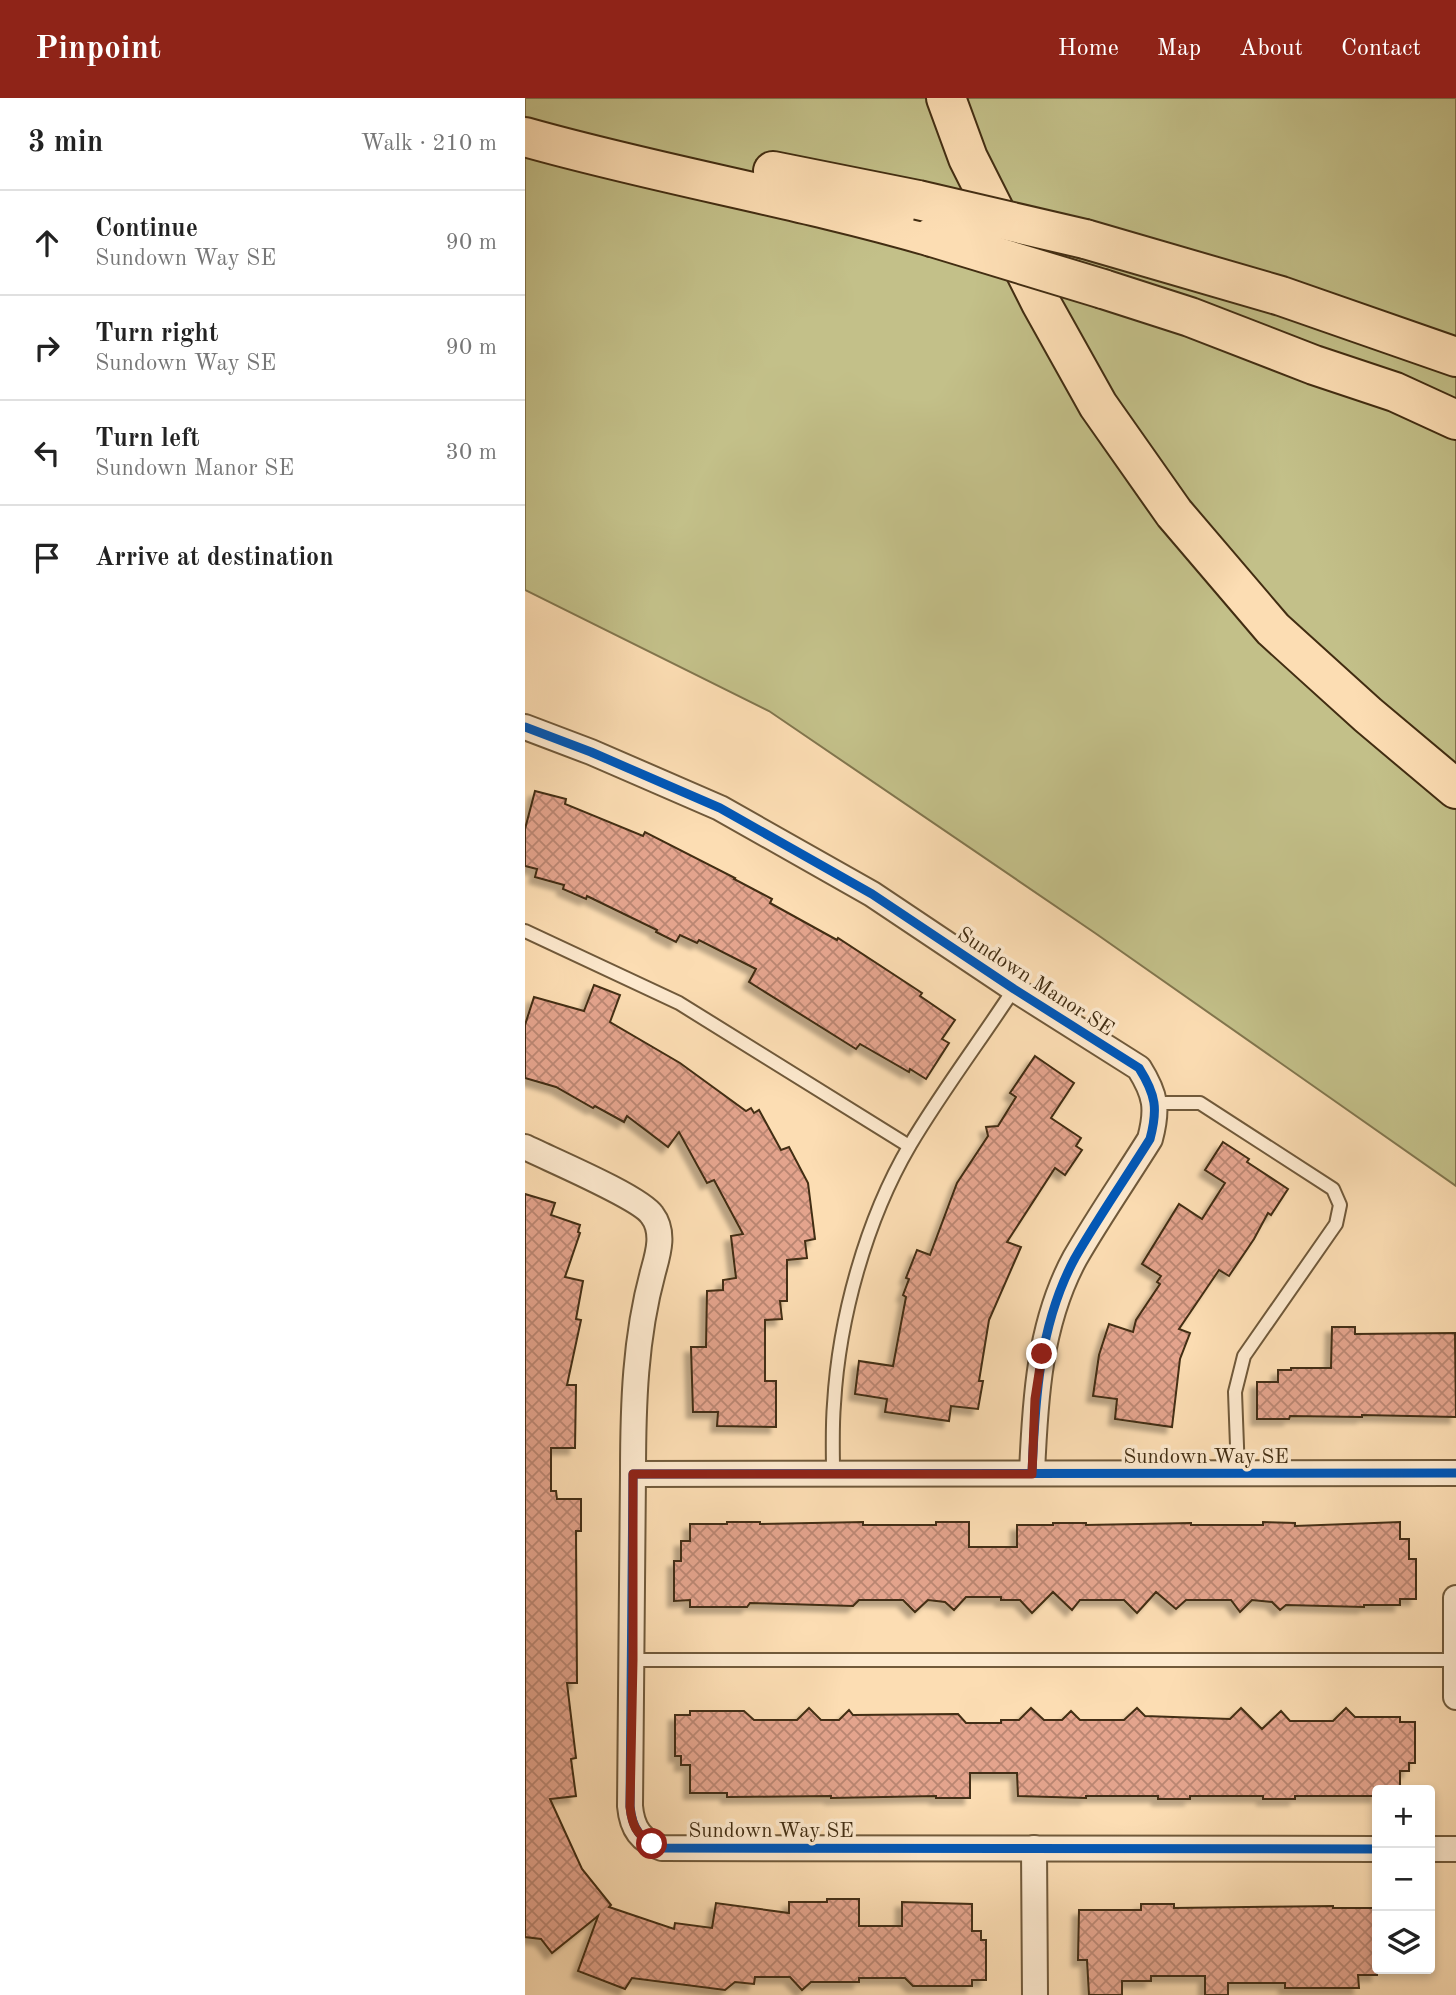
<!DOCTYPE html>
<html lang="en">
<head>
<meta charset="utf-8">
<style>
  body { margin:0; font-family:"Old Standard TT",serif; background:#f6f6f6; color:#222 }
  .controls { position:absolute; right:21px; bottom:21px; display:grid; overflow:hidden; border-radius:7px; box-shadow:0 4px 10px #0003 }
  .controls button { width:63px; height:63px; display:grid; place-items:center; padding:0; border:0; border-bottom:2px solid #e0e0e0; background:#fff; color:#222; font:35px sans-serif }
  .stop { position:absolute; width:21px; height:21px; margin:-16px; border:5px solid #8f2418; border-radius:50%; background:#fff }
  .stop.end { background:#8f2418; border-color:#fff; box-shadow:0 2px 7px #0008 }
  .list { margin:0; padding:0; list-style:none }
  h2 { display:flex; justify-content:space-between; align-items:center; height:91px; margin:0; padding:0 28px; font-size:30px }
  h2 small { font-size:23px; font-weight:400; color:#767676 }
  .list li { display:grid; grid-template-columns:46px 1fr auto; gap:21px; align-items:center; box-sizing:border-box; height:105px; padding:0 28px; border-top:2px solid #e0e0e0 }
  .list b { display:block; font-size:26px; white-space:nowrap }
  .list p { margin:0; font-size:23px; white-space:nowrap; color:#767676 }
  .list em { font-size:23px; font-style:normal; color:#767676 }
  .icon { flex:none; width:38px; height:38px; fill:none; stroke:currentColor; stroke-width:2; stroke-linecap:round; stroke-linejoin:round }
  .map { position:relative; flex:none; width:931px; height:1897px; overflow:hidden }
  header { display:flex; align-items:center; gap:42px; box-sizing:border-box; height:98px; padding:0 35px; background:#8f2418; color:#fff }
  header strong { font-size:33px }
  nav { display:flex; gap:38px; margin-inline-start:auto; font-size:24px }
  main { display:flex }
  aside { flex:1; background:#fff }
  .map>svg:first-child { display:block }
</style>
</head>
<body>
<header>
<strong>Pinpoint</strong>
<nav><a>Home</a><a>Map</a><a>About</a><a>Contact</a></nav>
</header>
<main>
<aside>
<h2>3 min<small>Walk · 210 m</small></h2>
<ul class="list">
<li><svg class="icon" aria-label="ahead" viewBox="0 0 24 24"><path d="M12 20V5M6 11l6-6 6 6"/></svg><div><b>Continue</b><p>Sundown Way SE</p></div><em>90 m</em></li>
<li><svg class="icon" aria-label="right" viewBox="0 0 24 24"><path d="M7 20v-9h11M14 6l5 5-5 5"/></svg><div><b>Turn right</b><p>Sundown Way SE</p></div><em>90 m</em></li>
<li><svg class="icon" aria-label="left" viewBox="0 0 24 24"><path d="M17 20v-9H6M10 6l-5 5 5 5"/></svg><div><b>Turn left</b><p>Sundown Manor SE</p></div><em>30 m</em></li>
<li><svg class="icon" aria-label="arrive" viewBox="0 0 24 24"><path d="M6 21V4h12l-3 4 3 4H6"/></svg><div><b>Arrive at destination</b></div></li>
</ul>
</aside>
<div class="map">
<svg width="931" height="1897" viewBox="0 0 931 1897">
  <defs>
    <pattern id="building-cross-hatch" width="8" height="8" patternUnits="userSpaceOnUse" patternTransform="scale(1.75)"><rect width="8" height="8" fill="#e4a48d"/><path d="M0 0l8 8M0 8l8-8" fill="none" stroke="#ba8672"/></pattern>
    <filter id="shadow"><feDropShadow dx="-6" dy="6" stdDeviation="2" flood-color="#0004"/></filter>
  </defs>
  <rect width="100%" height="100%" fill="#fcddb3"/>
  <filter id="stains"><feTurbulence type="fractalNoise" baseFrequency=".00286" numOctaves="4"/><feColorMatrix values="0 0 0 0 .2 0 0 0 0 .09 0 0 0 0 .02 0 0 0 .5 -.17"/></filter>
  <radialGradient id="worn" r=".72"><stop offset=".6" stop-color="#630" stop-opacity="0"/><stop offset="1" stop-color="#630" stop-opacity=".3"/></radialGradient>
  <!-- green -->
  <polygon fill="#c3c089" stroke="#82764e" stroke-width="2" points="0,0 931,0 931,1088 570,835 244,613 0,492"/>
  <!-- building -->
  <g fill="url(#building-cross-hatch)" stroke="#422d12" stroke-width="2" filter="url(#shadow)">
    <polygon points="10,693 41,701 40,706 118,738 120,734 210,780 209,781 247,801 245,805 312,842 313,840 397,895 395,898 430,922 417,941 424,945 401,981 385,971 384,974 335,946 331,951 224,884 231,871 174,842 172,845 155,837 151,844 131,834 132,832 62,798 61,801 38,791 39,787 10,779 12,771 0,768 0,731"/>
    <polygon points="69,887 95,897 85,924 155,965 221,1013 226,1010 229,1015 234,1012 256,1052 264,1049 283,1085 290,1141 280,1143 282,1160 262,1162 262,1203 255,1203 257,1221 240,1222 240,1283 251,1283 251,1329 192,1328 193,1314 168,1314 166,1249 181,1249 182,1193 198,1192 198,1182 211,1180 206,1138 218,1136 189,1082 182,1085 154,1034 143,1049 102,1018 99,1024 70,1008 68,1010 31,989 0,980 0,927 9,899 59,913"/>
    <polygon points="510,958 549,985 526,1020 556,1040 551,1048 557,1052 540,1077 530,1070 482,1144 496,1149 464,1222 454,1283 458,1283 453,1311 426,1308 424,1323 360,1314 362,1301 330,1296 334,1263 368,1268 381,1199 378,1197 384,1181 381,1180 392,1152 405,1157 432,1085 463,1038 461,1029 473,1028 491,999 485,995"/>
    <polygon points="698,1044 724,1061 722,1064 763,1091 746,1117 743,1115 729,1141 704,1178 694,1172 654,1231 665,1235 655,1261 647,1329 590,1321 592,1301 568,1298 574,1257 584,1226 608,1234 611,1222 635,1186 632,1184 636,1178 617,1166 654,1106 677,1121 700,1085 680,1072"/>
    <polygon points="0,1096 30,1105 26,1117 55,1127 53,1134 55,1135 40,1179 58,1183 51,1221 56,1222 42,1287 51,1287 50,1350 26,1350 26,1393 31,1393 32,1401 56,1401 56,1433 51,1433 52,1585 42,1585 51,1660 46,1661 51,1698 25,1701 57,1771 86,1807 84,1809 149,1831 150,1825 187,1830 191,1805 264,1815 264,1804 302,1804 302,1801 334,1801 334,1828 377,1828 377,1804 447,1806 447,1833 456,1833 456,1842 461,1842 461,1882 447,1882 447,1888 388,1888 380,1880 334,1880 334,1884 286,1884 277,1892 265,1879 230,1879 229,1886 210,1884 200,1892 107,1880 100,1891 53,1873 73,1818 27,1855 16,1841 0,1839"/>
    <polygon points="807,1229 830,1229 830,1236 930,1235 931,1319 837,1317 837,1319 765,1318 764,1321 732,1321 732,1284 753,1284 753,1272 766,1272 766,1270 806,1270"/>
    <polygon points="202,1424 235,1424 235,1426 338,1424 338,1427 411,1427 411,1424 444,1424 444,1449 492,1449 492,1427 528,1427 528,1425 561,1425 561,1427 666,1425 666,1427 738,1427 738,1424 770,1425 770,1428 875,1424 875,1441 884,1441 884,1461 891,1461 891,1501 875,1501 875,1507 839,1507 839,1509 761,1507 755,1512 747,1504 727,1502 715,1514 706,1502 661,1502 651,1511 631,1494 612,1515 599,1502 555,1502 547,1512 528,1494 507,1515 495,1502 476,1502 476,1499 441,1499 429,1512 420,1504 403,1502 390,1514 378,1502 334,1502 328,1508 225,1505 222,1509 165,1509 165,1502 149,1503 149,1463 156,1463 156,1443 165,1443 165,1426 202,1426"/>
    <polygon points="284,1610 296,1622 314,1622 324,1612 328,1617 433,1616 441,1625 476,1625 476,1622 494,1622 506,1610 519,1622 537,1622 546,1613 555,1622 599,1622 612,1610 620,1618 705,1621 716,1610 737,1631 756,1613 765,1623 808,1623 821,1610 830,1619 875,1619 875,1624 890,1624 890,1665 884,1665 884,1673 875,1673 875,1692 852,1692 852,1698 770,1698 770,1701 738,1701 738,1698 665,1698 665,1701 633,1701 633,1698 561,1698 561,1700 493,1698 492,1675 445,1675 445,1700 411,1700 411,1698 306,1700 306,1698 202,1699 202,1695 165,1695 165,1667 156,1667 156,1658 150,1658 150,1617 165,1617 165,1613 219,1613 229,1622 272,1622"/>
    <polygon points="616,1806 649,1806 649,1810 808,1808 808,1810 852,1810 852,1877 833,1877 834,1890 760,1890 760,1885 703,1885 703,1897 680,1897 680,1878 626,1878 626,1883 597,1883 597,1897 564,1897 562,1862 553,1862 554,1812 616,1812"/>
  </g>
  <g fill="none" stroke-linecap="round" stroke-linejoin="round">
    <defs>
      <g id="service">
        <polyline points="0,833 154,905 384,1048"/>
        <polyline points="630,1005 675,1005 808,1091 815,1107 811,1126 719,1258 710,1294 713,1375"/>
        <path d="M308 1376C308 1353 307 1329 309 1306 314 1220 341 1122 385 1047 417 993 455 943 489 891"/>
        <polyline points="108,1562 931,1562"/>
      </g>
      <g id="minor">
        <path d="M0 629 66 654 195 710 347 796 489 891 614 970C631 997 633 1011 625 1041 600 1081 573 1120 550 1160 514 1226 510 1303 507 1375"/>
        <path d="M0 1049C24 1061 115 1099 127 1117 140 1134 133 1156 128 1174 110 1240 108 1307 108 1376"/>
        <polyline points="931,1500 931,1599"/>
        <polyline points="509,1750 510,1897"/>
        <path d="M852 1751 137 1750C116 1743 107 1731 105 1708L108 1376 931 1375"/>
        <polyline points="905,1751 931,1751"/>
      </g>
      <g id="motorway">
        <polyline points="421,0 443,60 516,205 573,307 649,415 748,531 843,617 931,691"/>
        <path d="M0 39C134 77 273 100 407 139"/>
        <polyline points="248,73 393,102"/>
        <polyline points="560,141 756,198 931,259"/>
        <polyline points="578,191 665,219 789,267 870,294 931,322"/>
      </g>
    </defs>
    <!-- service casing -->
    <use href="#service" stroke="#70593a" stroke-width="16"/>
    <!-- minor casing -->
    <use href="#minor" stroke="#70593a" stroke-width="28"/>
    <!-- motorway casing -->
    <use href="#motorway" stroke="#422d12" stroke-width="42"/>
    <!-- service -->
    <use href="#service" stroke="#fde9ce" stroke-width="12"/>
    <!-- minor -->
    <use href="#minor" stroke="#fde9ce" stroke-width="24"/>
    <!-- motorway -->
    <use href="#motorway" stroke="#fcddb3" stroke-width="38"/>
    <defs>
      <g id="motorway-bridge">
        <polyline points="393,102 560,141"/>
        <polyline points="407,139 578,191"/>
      </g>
    </defs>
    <!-- motorway-bridge casing -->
    <use href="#motorway-bridge" stroke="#422d12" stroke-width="42" stroke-linecap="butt"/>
    <!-- motorway-bridge -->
    <use href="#motorway-bridge" stroke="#fcddb3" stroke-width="38"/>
    <defs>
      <g id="cycleway">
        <path d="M0 629 66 654 195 710 347 796 489 891 614 970C631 997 633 1011 625 1041 600 1081 573 1120 550 1160 514 1226 510 1303 507 1375"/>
        <path d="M852 1751 137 1750C116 1743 107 1731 105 1708L108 1376 931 1375"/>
      </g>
    </defs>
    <!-- cycleway casing -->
    <use href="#cycleway" stroke="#fde9ce" stroke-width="13"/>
    <!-- cycleway -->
    <use href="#cycleway" stroke="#0057b8" stroke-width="9"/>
  </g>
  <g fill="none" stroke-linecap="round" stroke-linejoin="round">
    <!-- route -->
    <path stroke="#8f2418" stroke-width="9" d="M127 1746C111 1736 107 1727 105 1709L108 1562V1376H507L510 1301 517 1256"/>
  </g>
  <g text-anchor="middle" stroke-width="7" stroke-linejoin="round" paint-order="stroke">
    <!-- street labels -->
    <g font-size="21" fill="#422d12" stroke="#fde9ce">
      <text transform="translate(511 883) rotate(33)" y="7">Sundown Manor SE</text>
      <text x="681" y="1365">Sundown Way SE</text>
      <text x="246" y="1739">Sundown Way SE</text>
    </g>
  </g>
  <rect width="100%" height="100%" filter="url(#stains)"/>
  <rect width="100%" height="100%" fill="url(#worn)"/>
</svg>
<div class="controls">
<button>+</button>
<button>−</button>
<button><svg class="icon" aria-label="layers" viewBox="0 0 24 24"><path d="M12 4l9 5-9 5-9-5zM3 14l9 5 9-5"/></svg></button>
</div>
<div class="stop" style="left:127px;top:1746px"></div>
<div class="stop end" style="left:517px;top:1256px"></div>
</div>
</main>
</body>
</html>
